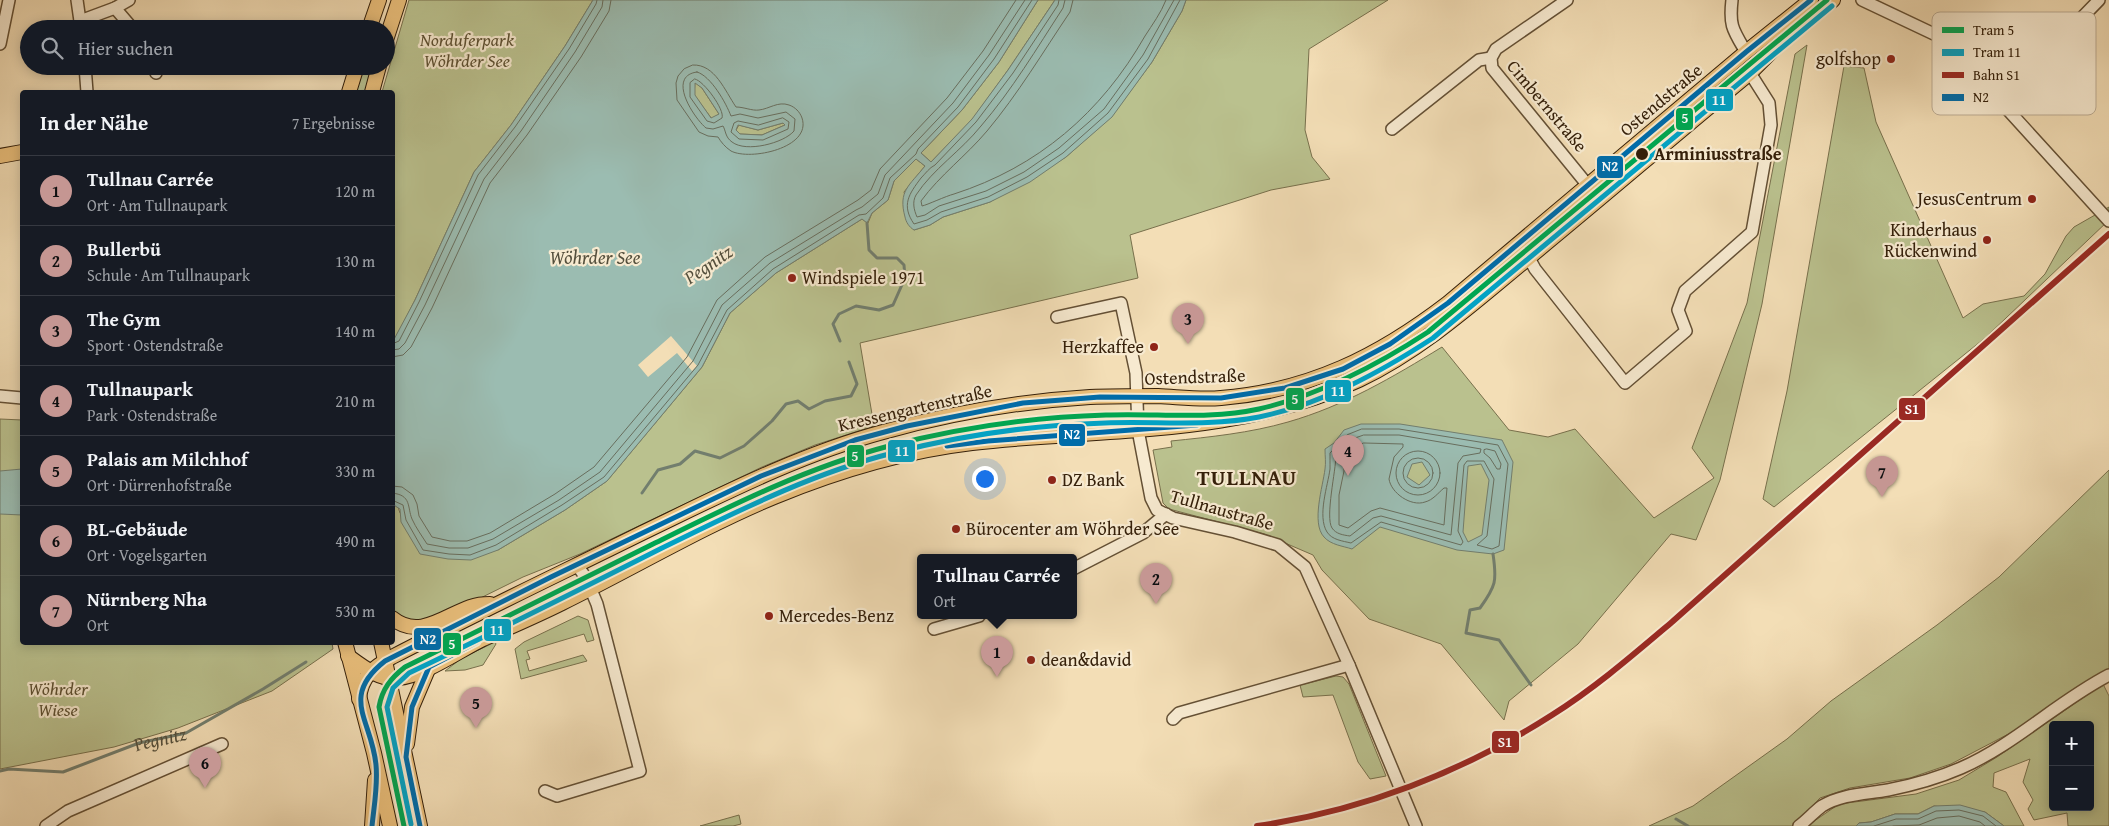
<!DOCTYPE html>
<html lang="de">
<head>
<meta charset="utf-8">
<style>
  body { margin:0; font-family:"Gentium Book Plus",serif; background:#242831; color:#f1f3f6 }
  .controls { position:absolute; right:15px; bottom:15px; display:grid; overflow:hidden; border-radius:5px; box-shadow:0 2px 12px #0003 }
  .controls button { width:45px; height:45px; display:grid; place-items:center; padding:0; border:0; border-bottom:1px solid #363941; background:#171b24; color:#f1f3f6; font:25px sans-serif }
  .you { position:absolute; left:984px; top:478px; width:18px; height:18px; margin:-12px; border:4px solid #fff; border-radius:50%; background:#1a73e8; box-shadow:0 0 0 8px #1a73e833 }
  .badge { display:grid; place-items:center; width:32px; height:32px; border-radius:50%; background:#c59692; color:#111; font-size:16px; font-weight:700 }
  .pin { position:absolute; translate:-50% -41px; filter:drop-shadow(0 1px 2px #0008) }
  .pin::after { content:''; position:absolute; top:26px; width:18px; height:15px; background:inherit; clip-path:polygon(0 0,100% 0,50% 100%) }
  .popup { position:absolute; left:917px; top:554px; width:160px; height:65px; box-sizing:border-box; display:grid; place-content:center; border-radius:5px; background:#171b24; filter:drop-shadow(0 1px 4px #0005); font-size:16px; white-space:nowrap; color:#9ea1a6 }
  .popup b { font-size:19px; color:#f1f3f6 }
  .popup::after { content:''; position:absolute; left:50%; top:100%; margin-left:-10px; border:10px solid transparent; border-top-color:#171b24 }
  .list { margin:0; padding:0; list-style:none }
  h2 { display:flex; justify-content:space-between; align-items:center; height:65px; margin:0; padding:0 20px; font-size:21px }
  h2 small { font-size:16px; font-weight:400; color:#9ea1a6 }
  .list li { display:grid; grid-template-columns:32px 1fr auto; gap:15px; align-items:center; box-sizing:border-box; height:70px; padding:0 20px; border-top:1px solid #363941 }
  .list b { display:block; font-size:19px; white-space:nowrap }
  .list p { margin:0; font-size:16px; white-space:nowrap; color:#9ea1a6 }
  .list em { font-size:16px; font-style:normal; color:#9ea1a6 }
  .icon { flex:none; width:28px; height:28px; fill:none; stroke:currentColor; stroke-width:2; stroke-linecap:round; stroke-linejoin:round }
  .map { position:relative; flex:none; width:2109px; height:826px; overflow:hidden }
  .search { position:absolute; background:#171b24; box-shadow:0 2px 12px #0003; left:20px; top:20px; width:375px; height:55px; display:flex; align-items:center; gap:12px; box-sizing:border-box; padding:0 18px; border-radius:28px; color:#9ea1a6; font-size:19px }
  .panel { position:absolute; background:#171b24; box-shadow:0 2px 12px #0003; left:20px; top:90px; width:375px; height:555px; border-radius:5px }
  .map>svg:first-child { display:block }
</style>
</head>
<body>
<div class="map">
<svg width="2109" height="826" viewBox="0 0 2109 826">
  <rect width="100%" height="100%" fill="#f3deb6"/>
  <filter id="stains"><feTurbulence type="fractalNoise" baseFrequency=".004" numOctaves="4"/><feColorMatrix values="0 0 0 0 .2 0 0 0 0 .09 0 0 0 0 .02 0 0 0 .5 -.17"/></filter>
  <radialGradient id="worn" r=".72"><stop offset=".6" stop-color="#630" stop-opacity="0"/><stop offset="1" stop-color="#630" stop-opacity=".3"/></radialGradient>
  <!-- green -->
  <g fill="#bac18e" stroke="#78704c" fill-rule="evenodd">
    <polygon points="409,0 593,0 565,46 511,125 474,172 415,300 393,343 392,92 382,92"/>
    <polygon points="1038,0 1055,0 1008,70 972,120 931,162 921,153 962,110 999,62"/>
    <path d="M1186 0H1388L1309 49 1305 130 1312 157 1330 179 1271 190 1130 235 1138 278 860 343 874 426 815 445 762 467 580 554 523 577 438 619C422 623 405 622 393 610V504L398 507 400 513 498 550 565 510 607 481 702 367 730 313 776 273 862 219 868 223 872 213 888 200 894 181 916 159 925 166 904 192 914 230 930 225 943 217 990 202 1066 157 1112 116 1152 62 1182 11Z"/>
    <path d="M1807 45 1762 304 1720 480 1696 540 1671 534 1578 644 1509 701 1504 720 1441 644 1369 619 1322 570 1313 555 1264 534 1169 509 1163 503 1153 450 1172 447 1171 441C1210 437 1250 433 1288 422 1344 406 1393 377 1442 347L1509 430 1548 437 1575 429 1654 518 1714 478 1692 448 1747 303 1795 54Z"/>
    <polygon points="361,66 371,66 366,92 354,92"/>
    <polygon points="1844,66 1864,68 1876,122 1963,318 1983,304 2024,296 2045,274 2066,236 2074,227 2109,207 2109,220 1985,338 1774,507 1763,499 1787,391"/>
    <polygon points="695,82 702,88 719,114 712,119 694,95"/>
    <polygon points="783,123 785,125 762,135 739,134 736,130 739,125 758,130"/>
    <polygon points="0,419 22,420 22,642 332,643 333,649 272,691 178,728 114,747 0,769"/>
    <polygon points="2109,470 2109,669 2018,729 1951,764 1910,778 1850,788 1820,798 1793,826 1649,826 1693,806 1787,739 1831,701 1937,625 1999,577"/>
    <polygon points="556,595 558,599 407,672 406,669"/>
    <polygon points="578,616 588,620 594,640 587,642 584,634 527,651 530,659 526,660 529,671 583,655 587,661 521,679 515,649 524,642"/>
    <polygon points="495,642 496,644 483,665 465,670 445,671 462,658"/>
    <polygon points="1336,676 1343,677 1349,684 1386,776 1370,779 1358,762 1333,695 1303,697 1300,685"/>
    <path d="M2103 684 2109 696V826H2068L2067 813 2034 820 2028 809 2033 800 2023 782 2030 759 1994 773 1993 787 2006 792 2024 826H2004L1985 812 1934 806 1918 814H1895L1871 822 1859 823 1856 826H1807L1839 804 1916 794 1959 780 1997 757ZM2053 725H2090V807H2053Z"/>
    <polygon points="739,815 741,824 733,826 700,826"/>
  </g>
  <!-- water -->
  <g fill="#9bbcb1" stroke="#727e6e" fill-rule="evenodd">
    <path d="M593 0H1038L999 62 962 110 921 153 931 162 972 119 1008 70 1055 0H1186L1182 11 1152 62 1112 117 1066 157 1030 182 990 202 943 217 930 225 914 230C909 227 906 222 905 217 898 191 909 186 925 166L916 159 894 181 888 200 872 213 867 223 862 219 776 273 730 313 702 367 607 481 565 510 498 550 471 560 448 559 420 554 401 522 400 509 392 504V343L415 300 474 172 511 125 565 46ZM695 83 702 88 719 114 711 118 695 95ZM783 123 785 125 762 135 740 134 736 130 738 125 758 130Z"/>
    <path d="M1361 424H1400L1502 440 1513 462 1504 550 1493 554 1457 550 1380 527 1352 549C1343 546 1331 545 1324 537 1311 523 1323 486 1325 469 1326 463 1325 456 1325 449L1334 443 1344 430ZM1422 462 1430 475 1419 485 1407 477 1412 464ZM1481 464 1489 480 1482 535 1468 542 1463 532 1468 466Z"/>
    <polygon points="22,469 22,515 0,514 0,471"/>
    <polygon points="1960,805 1985,812 2004,826 1856,826 1859,823 1871,822 1895,814 1918,814 1934,806"/>
  </g>
  <!-- pier -->
  <polygon fill="#f3deb6" points="671,336 697,366 692,371 677,353 648,377 638,365"/>
  <g fill="none" stroke-linecap="round" stroke-linejoin="round">
    <!-- shore -->
    <g stroke="#686e5e" stroke-width="1">
      <path d="M1059 0 1058 5 1013 73 976 122 935 165C929 168 926 173 921 178 909 194 901 205 914 224L927 220 941 212 988 197 1027 177 1063 153 1108 113 1148 59 1180 0"/>
      <path d="M1065 0 1063 8C1037 48 1012 90 981 126 961 151 933 169 916 195 912 202 914 210 917 217L925 215 939 206 986 191 1024 172 1059 148 1104 109 1143 55 1174 0"/>
      <path d="M1073 0 1070 12C1043 52 1018 94 987 131 966 156 940 175 921 201L922 206C927 205 946 196 954 194 1038 167 1101 113 1145 36 1152 25 1161 13 1166 0"/>
      <path d="M693 65C715 64 725 91 736 107 744 107 752 111 759 110 769 109 778 101 789 105 795 107 800 112 802 118 812 148 750 161 731 151 725 147 721 142 718 137L708 136 699 132 677 100 676 83 678 76 684 69Z"/>
      <path d="M697 72C711 76 726 103 731 116L740 114 758 118 786 112 795 119 794 131C784 143 746 153 732 142 725 137 726 131 723 126L713 129 706 128C694 118 666 76 697 72Z"/>
      <path d="M695 79C704 81 725 110 722 118L714 123 707 121 690 97V83Z"/>
      <polygon points="783,118 789,122 788,129 763,140 739,139 731,132 734,123 738,121 758,125"/>
      <polyline points="392,344 399,341 419,302 478,175 515,127 569,49 596,4 597,0"/>
      <polyline points="392,350 399,349 405,343 425,305 484,179 521,131 575,52 602,7 603,0"/>
      <polyline points="392,357 403,355 411,347 432,308 490,183 527,135 581,57 609,11 611,0"/>
      <path d="M1362 429H1399L1498 445 1508 464 1499 546 1492 549 1477 545 1487 536 1494 479 1484 461H1467L1464 465 1458 531 1463 542 1461 545 1381 522 1351 543C1343 541 1332 540 1327 532 1317 516 1328 485 1330 469 1330 463 1330 458 1330 453L1347 435Z"/>
      <path d="M1364 435H1399L1481 449 1480 453 1463 456 1458 463 1451 535 1381 516 1373 518 1350 536C1343 535 1336 534 1332 528 1325 517 1336 470 1336 455L1350 440Z"/>
      <path d="M1364 443 1403 444V447L1394 457 1389 479C1391 493 1411 507 1425 502 1433 500 1438 493 1444 488H1447L1444 525 1380 508 1371 511 1348 528 1339 525V495L1344 471V459L1354 447Z"/>
      <polygon points="1487,449 1495,451 1501,464 1500,469 1497,469 1490,458 1484,453 1484,450"/>
      <circle cx="1418" cy="473" r="22"/>
      <circle cx="1418" cy="473" r="15"/>
      <polyline points="392,486 402,487 413,495 417,504 419,516 432,537 450,541 467,541 490,533 555,494 594,467 687,357 717,300 765,257 858,200 871,190 880,169 947,98 983,51 1016,0"/>
      <path d="M392 493C412 495 407 507 412 519 416 528 422 536 427 544L449 548H468L493 539 559 500 600 472 693 361 722 305 770 263 856 210 862 207 878 194 885 175 953 103 989 55 1025 0"/>
      <polyline points="392,500 403,505 406,520 423,550 449,554 470,555 496,545 562,505 604,477 698,365 727,310 773,269 859,215 866,214 883,198 890,178 916,154 918,149 958,107 994,59 1032,0"/>
      <polyline points="1874,826 1896,819 1918,819 1936,811 1959,810 1983,816 1996,826"/>
      <polyline points="1893,826 1919,825 1937,818 1959,816 1980,822 1985,826"/>
    </g>
    <!-- stream -->
    <g stroke="#727e6e" stroke-width="3">
      <polyline points="840,341 833,324 839,314 856,306 879,310 893,305 905,278 904,265 897,258 877,258 869,250 867,223"/>
      <polyline points="642,493 658,470 680,464 695,451 720,458 744,446 772,421 786,404 798,401 809,409 825,401 851,396 857,384 849,362"/>
      <path d="M1493 554C1497 581 1496 586 1480 608L1470 610 1466 633 1499 640 1531 685"/>
      <path id="s1" d="M0 771 9 769 63 772 139 743 186 733 263 689 306 662"/>
      <polyline points="1676,819 1688,826"/>
    </g>
    <defs>
      <g id="minor">
        <polyline points="77,0 81,28"/>
        <polyline points="1567,0 1496,49 1491,58 1492,68 1599,199"/>
        <path d="M1732 0C1729 26 1733 30 1746 52"/>
        <polyline points="1862,0 1936,35 1948,44 2109,221"/>
        <polyline points="115,8 133,29"/>
        <polyline points="80,21 115,8 129,0"/>
        <polyline points="0,44 9,0"/>
        <polyline points="85,66 87,92"/>
        <polyline points="154,66 156,73"/>
        <polyline points="2000,102 2099,0"/>
        <polyline points="1392,129 1479,60 1491,58"/>
        <polyline points="1529,258 1535,269 1625,383 1686,331 1678,310 1685,291 1752,232 1771,125 1769,103 1750,73"/>
        <polyline points="1057,317 1121,303 1136,373 1138,430 1151,498 1157,510 1173,518 1235,532 1278,545 1305,567 1349,665 1416,826"/>
        <polyline points="0,396 22,398"/>
        <polyline points="1073,569 1143,533 1166,514"/>
        <polyline points="934,629 979,616"/>
        <polyline points="1173,719 1179,713 1349,665"/>
        <polyline points="545,791 557,796 640,771 597,604 586,578 577,565"/>
        <polyline points="46,826 68,811 222,744"/>
        <path d="M1799 826C1807 820 1814 812 1822 806 1842 794 1866 794 1888 790 1913 785 1938 778 1961 768 2014 745 2057 702 2109 675"/>
      </g>
      <g id="major">
        <polyline points="369,29 379,0"/>
        <polyline points="386,40 399,0"/>
        <polyline points="349,92 357,66"/>
        <polyline points="372,92 379,66"/>
        <polyline points="0,156 22,152"/>
        <path d="M392 618C419 640 444 616 470 607 476 605 483 604 490 604"/>
        <polyline points="345,642 374,753 390,826"/>
        <polyline points="381,642 420,826"/>
        <path d="M348 656C363 667 379 680 398 678 422 677 460 650 483 639 510 627 536 616 562 603 633 568 702 527 774 497 837 471 904 451 972 443 1103 428 1237 437 1359 380 1424 349 1477 300 1532 255 1605 195 1677 133 1750 73L1778 45 1833 0"/>
        <path d="M359 699C361 676 374 667 392 657 475 614 559 574 642 533 721 495 798 455 883 432 948 414 1022 401 1090 397 1113 396 1136 396 1158 396 1179 397 1200 400 1221 398 1309 391 1379 356 1448 303L1746 52 1811 0"/>
        <polyline points="407,744 412,707 429,667"/>
        <polyline points="372,826 375,780"/>
      </g>
    </defs>
    <!-- minor casing -->
    <use href="#minor" stroke="#645035" stroke-width="14"/>
    <!-- major casing -->
    <use href="#major" stroke="#35200a" stroke-width="16"/>
    <!-- minor -->
    <use href="#minor" stroke="#f7ead0" stroke-width="11"/>
    <!-- major -->
    <use href="#major" stroke="#eabf7b" stroke-width="14"/>
    <defs>
      <g id="bus-1">
        <polyline points="947,446 988,441 1197,425"/>
        <path d="M372 826C374 806 378 785 376 765 372 720 339 697 385 661L551 577 761 476 855 440 907 426 1023 403 1100 397 1221 398 1285 388 1343 369 1390 344 1448 303 1746 52 1811 0"/>
        <polyline points="420,826 406,757 412,707 429,667 477,642"/>
      </g>
    </defs>
    <!-- bus-1 casing -->
    <use href="#bus-1" stroke="#f7ead0" stroke-width="9"/>
    <!-- bus-1 -->
    <use href="#bus-1" stroke="#006ca9" stroke-width="5"/>
    <defs>
      <path id="rail-1" d="M1257 826C1362 811 1463 772 1552 715 1595 688 1633 655 1672 622L2109 234"/>
    </defs>
    <!-- rail-1 casing -->
    <use href="#rail-1" stroke="#f7ead0" stroke-width="10"/>
    <!-- rail-1 -->
    <use href="#rail-1" stroke="#9a2a23" stroke-width="6"/>
    <defs>
      <path id="tram-1" d="M404 826 379 707C382 689 391 678 405 667 487 627 569 586 651 545 728 507 805 468 889 446 959 428 1033 417 1106 415 1158 413 1208 420 1259 409 1320 395 1376 366 1428 332L1827 0"/>
      <path id="tram-2" d="M411 824 387 707 393 688 409 673C493 633 577 591 660 549 736 512 812 473 893 453 962 435 1034 425 1105 423 1157 421 1207 427 1259 417 1322 404 1379 373 1433 338L1832 6"/>
    </defs>
    <!-- tram-1 casing -->
    <use href="#tram-1" stroke="#f7ead0" stroke-width="9"/>
    <!-- tram-2 casing -->
    <use href="#tram-2" stroke="#f7ead0" stroke-width="9"/>
    <!-- tram-1 -->
    <use href="#tram-1" stroke="#00a651" stroke-width="5"/>
    <!-- tram-2 -->
    <use href="#tram-2" stroke="#03a2c4" stroke-width="5"/>
  </g>
  <!-- markers -->
  <g fill="#8f2418" stroke="#f7ead0" stroke-width="2">
    <circle cx="1891" cy="59" r="5"/>
    <circle cx="2032" cy="199" r="5"/>
    <circle cx="1987" cy="240" r="5"/>
    <circle cx="792" cy="278" r="5"/>
    <circle cx="1154" cy="347" r="5"/>
    <circle cx="1052" cy="480" r="5"/>
    <circle cx="956" cy="529" r="5"/>
    <circle cx="769" cy="616" r="5"/>
    <circle cx="1031" cy="660" r="5"/>
  </g>
  <circle fill="#35200a" stroke="#f7ead0" stroke-width="2" cx="1642" cy="154" r="7"/>
  <g text-anchor="middle" stroke-width="4.5" stroke-linejoin="round" paint-order="stroke">
    <!-- park labels -->
    <g font-size="18" font-style="italic" fill="#5d5032" stroke="#f7ead0">
      <text x="467" y="46">Norduferpark<tspan x="467" dy="21">Wöhrder See</tspan></text>
      <text x="58" y="695">Wöhrder<tspan x="58" dy="21">Wiese</tspan></text>
    </g>
    <!-- poi labels -->
    <g font-size="18" fill="#35200a" stroke="#f7ead0" text-anchor="start">
      <text x="1881" y="65" text-anchor="end">golfshop</text>
      <text x="2022" y="205" text-anchor="end">JesusCentrum</text>
      <text x="1977" y="236" text-anchor="end">Kinderhaus<tspan x="1977" dy="21">Rückenwind</tspan></text>
      <text x="802" y="284">Windspiele 1971</text>
      <text x="1144" y="353" text-anchor="end">Herzkaffee</text>
      <text x="1062" y="486">DZ Bank</text>
      <text x="966" y="535">Bürocenter am Wöhrder See</text>
      <text x="779" y="622">Mercedes-Benz</text>
      <text x="1041" y="666">dean&amp;david</text>
    </g>
    <!-- street labels -->
    <g font-size="18" fill="#35200a" stroke="#f7ead0">
      <text transform="translate(1661 100) rotate(-40)" y="6">Ostendstraße</text>
      <text transform="translate(1547 106) rotate(50)" y="6">Cimbernstraße</text>
      <text transform="translate(1195 377) rotate(-2)" y="6">Ostendstraße</text>
      <text transform="translate(915 408) rotate(-13)" y="6">Kressengartenstraße</text>
      <text transform="translate(1222 510) rotate(16)" y="6">Tullnaustraße</text>
    </g>
    <!-- stop labels -->
    <g font-size="18" font-weight="bold" fill="#35200a" stroke="#f7ead0" text-anchor="start">
      <text x="1654" y="160">Arminiusstraße</text>
    </g>
    <!-- water labels -->
    <g font-size="19" font-style="italic" fill="#544f3c" stroke="#f7ead0">
      <text x="595" y="264">Wöhrder See</text>
      <text transform="translate(708 264) rotate(-34)" y="7">Pegnitz</text>
      <text dy="7" stroke="none"><textPath href="#s1" startOffset="166">Pegnitz</textPath></text>
    </g>
    <!-- district labels -->
    <g font-size="22" font-weight="bold" letter-spacing="1" fill="#35200a" stroke="#f7ead0">
      <text x="1247" y="485">TULLNAU</text>
    </g>
  </g>
  <!-- legend -->
  <rect x="1932" y="12" width="164" height="103" rx="8" fill="#f7ead0" stroke="#bdad95" stroke-width="1"/>
  <rect x="1942" y="27" width="22" height="6" fill="#00a651"/>
  <rect x="1942" y="49" width="22" height="7" fill="#03a2c4"/>
  <rect x="1942" y="72" width="22" height="6" fill="#9a2a23"/>
  <rect x="1942" y="94" width="22" height="7" fill="#006ca9"/>
  <g font-size="14" fill="#35200a">
    <text x="1973" y="35">Tram 5</text>
    <text x="1973" y="57">Tram 11</text>
    <text x="1973" y="80">Bahn S1</text>
    <text x="1973" y="102">N2</text>
  </g>
  <g stroke="#f7ead0" stroke-width="2">
    <rect x="1705" y="88" width="29" height="24" rx="5" fill="#03a2c4"/>
    <rect x="1675" y="107" width="19" height="24" rx="5" fill="#00a651"/>
    <rect x="1596" y="155" width="28" height="24" rx="5" fill="#006ca9"/>
    <rect x="1324" y="379" width="28" height="24" rx="5" fill="#03a2c4"/>
    <rect x="1285" y="387" width="20" height="24" rx="5" fill="#00a651"/>
    <rect x="1898" y="397" width="28" height="24" rx="5" fill="#9a2a23"/>
    <rect x="1058" y="423" width="28" height="24" rx="5" fill="#006ca9"/>
    <rect x="887" y="439" width="29" height="24" rx="5" fill="#03a2c4"/>
    <rect x="846" y="444" width="19" height="24" rx="5" fill="#00a651"/>
    <rect x="483" y="618" width="29" height="24" rx="5" fill="#03a2c4"/>
    <rect x="413" y="627" width="29" height="24" rx="5" fill="#006ca9"/>
    <rect x="442" y="632" width="20" height="24" rx="5" fill="#00a651"/>
    <rect x="1491" y="730" width="29" height="24" rx="5" fill="#9a2a23"/>
  </g>
  <g font-size="14" text-anchor="middle" font-weight="bold" fill="#fff">
    <text x="1719" y="105">11</text>
    <text x="1685" y="123">5</text>
    <text x="1610" y="171">N2</text>
    <text x="1338" y="396">11</text>
    <text x="1295" y="404">5</text>
    <text x="1912" y="414">S1</text>
    <text x="1072" y="439">N2</text>
    <text x="902" y="456">11</text>
    <text x="855" y="461">5</text>
    <text x="497" y="635">11</text>
    <text x="428" y="644">N2</text>
    <text x="452" y="649">5</text>
    <text x="1505" y="747">S1</text>
  </g>
  <rect width="100%" height="100%" filter="url(#stains)"/>
  <rect width="100%" height="100%" fill="url(#worn)"/>
</svg>
<div class="controls">
<button>+</button>
<button>−</button>
</div>
<div class="you"></div>
<div class="pin badge" style="left:997px;top:677px">1</div>
<div class="popup"><b>Tullnau Carrée</b>Ort</div>
<div class="pin badge" style="left:1156px;top:604px">2</div>
<div class="pin badge" style="left:1188px;top:344px">3</div>
<div class="pin badge" style="left:1348px;top:476px">4</div>
<div class="pin badge" style="left:476px;top:728px">5</div>
<div class="pin badge" style="left:205px;top:788px">6</div>
<div class="pin badge" style="left:1882px;top:497px">7</div>
<div class="search"><svg class="icon" aria-label="search" viewBox="0 0 24 24"><circle cx="10" cy="10" r="6"/><path d="M15 15l6 6"/></svg>Hier suchen</div>
<section class="panel">
<h2>In der Nähe<small>7 Ergebnisse</small></h2>
<ul class="list">
<li><span class="badge">1</span><div><b>Tullnau Carrée</b><p>Ort · Am Tullnaupark</p></div><em>120 m</em></li>
<li><span class="badge">2</span><div><b>Bullerbü</b><p>Schule · Am Tullnaupark</p></div><em>130 m</em></li>
<li><span class="badge">3</span><div><b>The Gym</b><p>Sport · Ostendstraße</p></div><em>140 m</em></li>
<li><span class="badge">4</span><div><b>Tullnaupark</b><p>Park · Ostendstraße</p></div><em>210 m</em></li>
<li><span class="badge">5</span><div><b>Palais am Milchhof</b><p>Ort · Dürrenhofstraße</p></div><em>330 m</em></li>
<li><span class="badge">6</span><div><b>BL-Gebäude</b><p>Ort · Vogelsgarten</p></div><em>490 m</em></li>
<li><span class="badge">7</span><div><b>Nürnberg Nha</b><p>Ort</p></div><em>530 m</em></li>
</ul>
</section>
</div>
</body>
</html>
